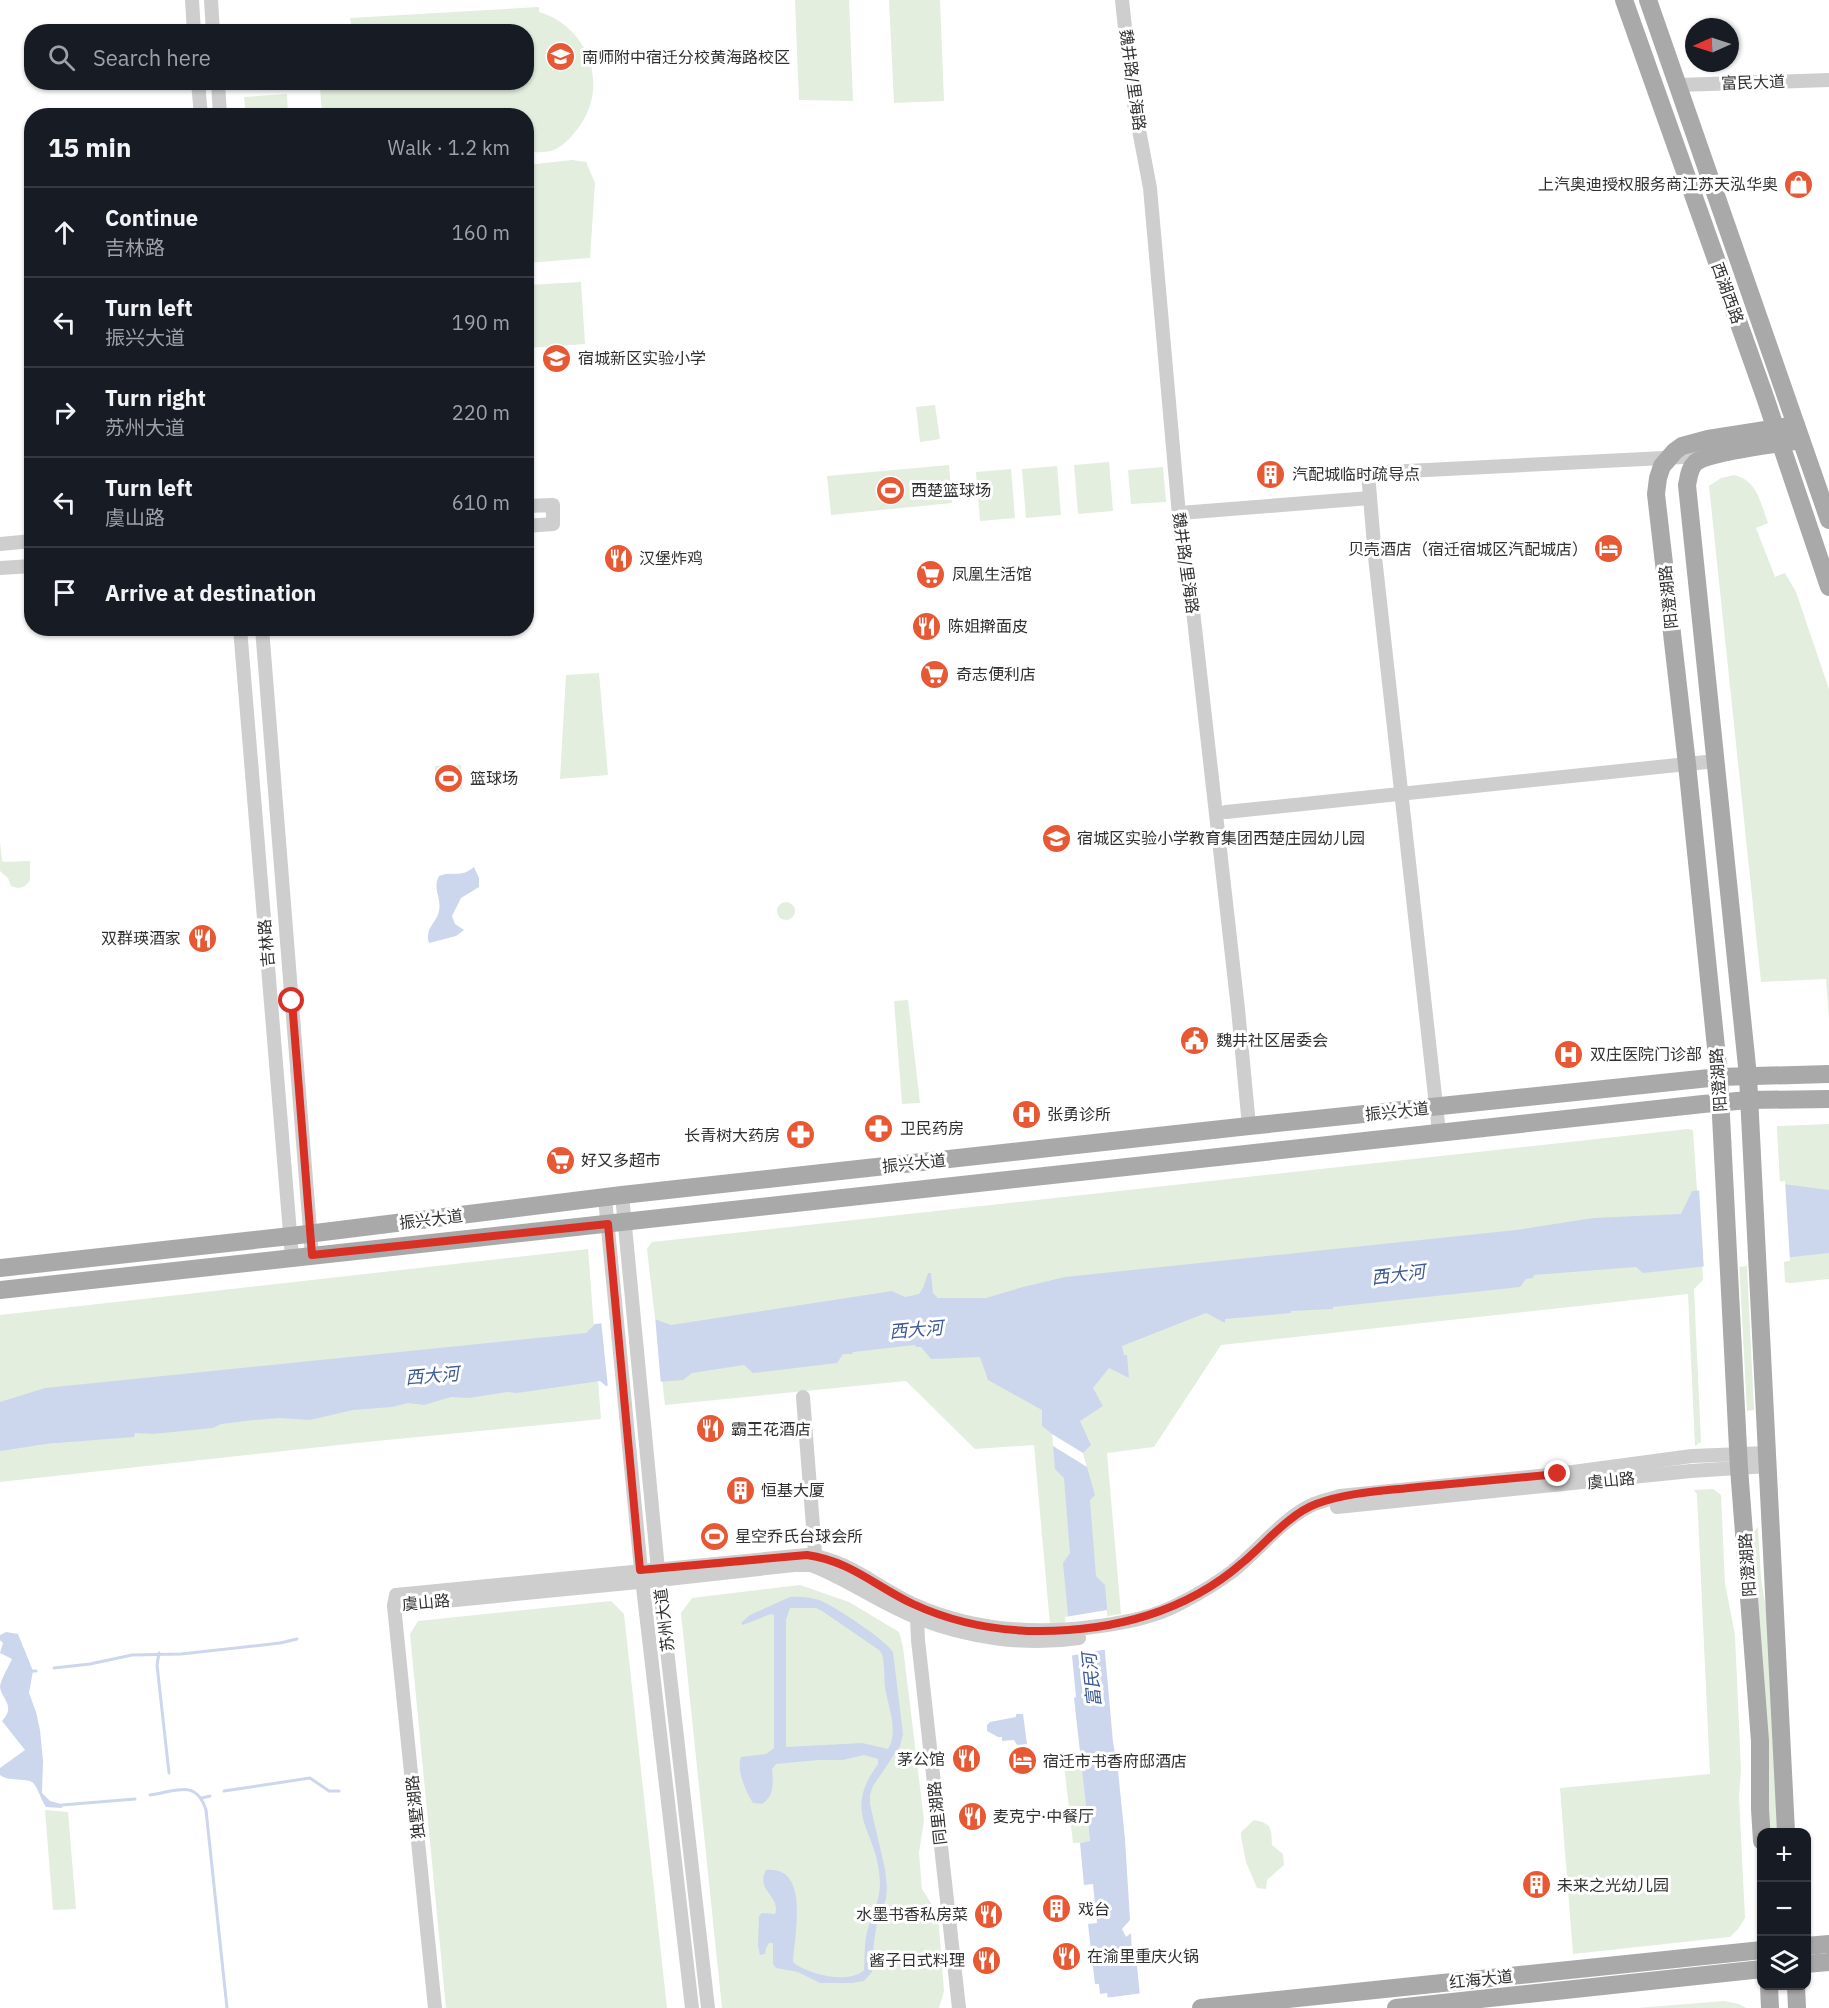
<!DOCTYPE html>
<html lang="en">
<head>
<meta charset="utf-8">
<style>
  body { margin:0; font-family:"IBM Plex Sans","Noto Sans SC",sans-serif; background:#20242c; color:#f1f3f6 }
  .controls { position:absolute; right:18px; bottom:18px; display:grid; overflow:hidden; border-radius:12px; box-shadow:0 2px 4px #0004 }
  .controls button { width:54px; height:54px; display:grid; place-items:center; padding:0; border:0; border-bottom:2px solid #363941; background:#171b24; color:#f1f3f6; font:30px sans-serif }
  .compass { position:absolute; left:1685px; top:18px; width:54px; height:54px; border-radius:50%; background:#171b24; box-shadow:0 2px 4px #0004; rotate:267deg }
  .stop { position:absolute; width:18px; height:18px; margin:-14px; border:4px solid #d93025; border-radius:50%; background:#fff }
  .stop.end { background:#d93025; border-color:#fff; box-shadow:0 2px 6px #0008 }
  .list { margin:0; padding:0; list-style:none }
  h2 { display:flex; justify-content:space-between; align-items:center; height:78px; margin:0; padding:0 24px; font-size:26px }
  h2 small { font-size:20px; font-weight:400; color:#9ea1a6 }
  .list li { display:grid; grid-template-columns:39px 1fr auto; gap:18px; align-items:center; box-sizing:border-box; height:90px; padding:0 24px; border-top:2px solid #363941 }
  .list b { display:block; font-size:22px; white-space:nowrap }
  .list p { margin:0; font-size:20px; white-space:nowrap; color:#9ea1a6 }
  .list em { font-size:20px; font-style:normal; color:#9ea1a6 }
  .icon { flex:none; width:33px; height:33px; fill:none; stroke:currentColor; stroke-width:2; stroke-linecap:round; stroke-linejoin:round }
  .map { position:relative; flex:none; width:1829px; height:2008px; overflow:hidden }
  .search { position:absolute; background:#171b24; box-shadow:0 2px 4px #0004; left:24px; top:24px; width:510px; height:66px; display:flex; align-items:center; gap:15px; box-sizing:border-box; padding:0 21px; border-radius:24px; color:#9ea1a6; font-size:22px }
  .panel { position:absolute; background:#171b24; box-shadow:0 2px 4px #0004; left:24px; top:108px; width:510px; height:528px; border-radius:24px }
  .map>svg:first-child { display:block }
</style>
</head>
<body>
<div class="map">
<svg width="1829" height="2008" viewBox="0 0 1829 2008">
  <rect width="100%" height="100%" fill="#fff"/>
  <!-- green -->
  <g fill="#e3eedf">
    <polygon points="795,0 849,0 853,101 799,100"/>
    <polygon points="889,0 940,0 944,101 894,103"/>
    <path d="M539 7V12C587 26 609 82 581 124 574 134 565 145 554 150 547 153 535 152 527 152L526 116 324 115 321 104 320 83 526 82V32L348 31 352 28 350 18Z"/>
    <polygon points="287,94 288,115 246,115 244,97"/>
    <polygon points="572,160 586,162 595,183 590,258 527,263 527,165"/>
    <polygon points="581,282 585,344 527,348 527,285"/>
    <polygon points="935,405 940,439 920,442 916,407"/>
    <polygon points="1109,462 1113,511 1078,514 1074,465"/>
    <polygon points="949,465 952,503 831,515 827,476"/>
    <polygon points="1057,466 1061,515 1026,518 1022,469"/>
    <polygon points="1163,467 1166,502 1131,504 1128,470"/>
    <polygon points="1011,469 1015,518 980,521 976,472"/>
    <path d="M1734 475C1758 481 1760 502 1768 523L1756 528 1775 577 1785 573 1796 592 1829 689V1019L1826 979 1761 982 1709 486 1721 478Z"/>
    <polygon points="599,673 608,775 560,779 566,675"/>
    <polygon points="461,765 462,790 436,791 435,766"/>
    <path d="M0 841 2 861 5 862 30 861V880C26 887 20 890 11 886L8 878 0 871Z"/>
    <circle cx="786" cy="911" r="9"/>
    <polygon points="908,1000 920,1103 902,1104 894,1001"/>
    <polygon points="1829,1124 1829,1279 1791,1283 1785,1282 1777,1126"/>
    <polygon points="1688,1129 1693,1130 1703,1280 1694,1289 1701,1442 1695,1446 1688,1294 1221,1345 1154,1447 1107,1453 1121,1614 1050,1625 1034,1445 975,1449 906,1381 665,1405 647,1249 652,1242"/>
    <polygon points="1743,1185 1754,1410 1747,1411 1735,1186"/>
    <polygon points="588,1249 601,1419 357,1443 0,1482 0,1315"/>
    <polygon points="1713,1489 1721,1495 1725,1583 1735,1635 1741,1771 1739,1796 1745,1918 1739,1928 1730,1937 1573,1954 1560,1788 1710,1774 1697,1494 1694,1490"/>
    <polygon points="1758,1527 1761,1579 1768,1620 1779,1832 1771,1832 1766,1808 1752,1534"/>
    <polygon points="800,1585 849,1602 899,1632 903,1647 924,1820 919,1853 922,1889 938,1914 944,1991 939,2008 722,2008 681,1613 692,1598"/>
    <polygon points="611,1601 624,1614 667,2008 446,2008 410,1634 418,1621"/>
    <polygon points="1081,1753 1090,1842 1073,1843 1063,1755"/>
    <polygon points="45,1810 68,1812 76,1909 53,1910"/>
    <path d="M1254 1820C1273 1824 1271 1828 1272 1845L1283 1854 1284 1865 1267 1880 1266 1889 1257 1888 1246 1862 1241 1836V1832Z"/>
    <polygon points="1724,2001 1739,2004 1746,2008 1637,2008"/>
  </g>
  <!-- water -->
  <g fill="#ccd7ed" fill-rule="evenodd">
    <path d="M474 867 479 878V887L461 898 452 916 455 924 464 930 456 936 429 943C425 927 436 924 439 911 442 898 432 889 439 876 452 870 460 879 474 867Z"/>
    <path d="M1783 1184 1829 1190V1253L1643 1273 1636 1267 1534 1275 1533 1278 1526 1279 1520 1287 1333 1307V1309L1291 1311V1313L1225 1319V1323L1206 1313 1122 1346 1124 1355H1127L1129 1378 1109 1368 1093 1388 1103 1406 1080 1421 1091 1445 1083 1453 1095 1495 1090 1500 1096 1576 1105 1585 1108 1618 1102 1619 1113 1742 1118 1771 1125 1839 1130 1920 1122 1929 1126 1937 1131 1933 1132 1955 1137 1965 1141 2008H1109L1107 1993 1100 1994 1099 1984H1095L1088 1924 1097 1923 1093 1884 1084 1885 1080 1843 1090 1841 1074 1698 1076 1697 1063 1563 1070 1553 1064 1478 1055 1469 1052 1434 1042 1426V1410L988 1380 980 1357 931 1359 921 1347H916L915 1345 853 1352 852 1354H843L837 1363 753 1373 744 1365 692 1373 683 1380 606 1386 600 1381 517 1393 507 1392 469 1398 451 1397 424 1405 408 1403 392 1407 353 1410 310 1420 280 1418 254 1420 221 1424 213 1428 153 1434 135 1433 134 1437 57 1443C53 1442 9 1450 0 1451V1402L45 1388 586 1333 595 1324 652 1318 671 1325 892 1291 905 1297 919 1294 923 1288 928 1273H931L933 1293 938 1298H986L1023 1287 1065 1277 1516 1230 1593 1218 1681 1214 1692 1191Z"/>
    <path d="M790 1597C800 1596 809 1597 819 1600 833 1605 886 1640 893 1652L903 1734 900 1746 873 1786 870 1795V1804L885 1869 887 1887 886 1899 877 1923 874 1942 872 1972 864 1981 852 1983H820L798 1972 776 1968 773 1964V1943H769L766 1948 765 1954 760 1955 758 1946 759 1916 762 1913 775 1914C781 1896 755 1891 766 1870 811 1865 794 1936 793 1962 807 1974 849 1985 864 1970 865 1958 864 1944 867 1932 872 1915 880 1901 880 1883 879 1830 840 1816 878 1764V1759L864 1755 843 1760H819L776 1764 772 1769C773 1782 775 1796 762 1804L753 1803C746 1792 736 1770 741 1757L766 1754 774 1748V1615L771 1614 743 1625 741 1623 750 1615ZM790 1608H816L822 1611 879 1650 882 1654C885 1665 884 1677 885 1688 888 1706 899 1732 888 1749L862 1743 786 1747V1620Z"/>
    <path d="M6 1632 18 1634 33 1671 29 1693 36 1712 40 1730 43 1761 42 1793 50 1801 61 1804 62 1808 46 1807C42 1802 37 1785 32 1782 26 1778 9 1782 0 1775V1768L25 1750 2 1721C17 1705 0 1698 0 1686 2 1677 8 1668 12 1659L0 1653 3 1643 0 1640V1635Z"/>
    <polygon points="1016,1714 1023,1714 1027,1744 1017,1745 1014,1740 1002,1741 1002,1737 998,1737 987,1731 987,1725 990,1722 1016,1717"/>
  </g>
  <!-- pier -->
  <g fill="#fff">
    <polygon points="1785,1181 1790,1261 1704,1271 1699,1188"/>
    <polygon points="651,1315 655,1316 661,1385 608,1388 601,1320"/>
    <polygon points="1052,1434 1083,1453 1087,1467 1053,1446"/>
    <polygon points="1107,1610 1108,1621 1106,1621 1108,1649 1069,1656 1065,1617"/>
    <polygon points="1143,1993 1144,2008 1106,2008 1105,1998"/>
  </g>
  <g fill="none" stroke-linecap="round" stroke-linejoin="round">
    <!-- stream -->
    <g stroke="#ccd7ed" stroke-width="3">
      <polyline points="159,1653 157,1665 169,1773"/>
      <polyline points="54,1668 90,1664 132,1655 181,1654 280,1643 297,1639"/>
      <polyline points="33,1671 36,1671"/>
      <polyline points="224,1791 310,1778 329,1791 339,1791"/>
      <path d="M150 1795C177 1791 196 1779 206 1810L227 2008"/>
      <polyline points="202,1798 210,1796"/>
      <polyline points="62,1805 135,1799"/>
    </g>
    <!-- minor -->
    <g stroke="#cecece" stroke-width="14">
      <polyline points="192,0 194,32"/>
      <polyline points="211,0 213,32"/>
      <polyline points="1122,0 1132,93 1150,188 1182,549 1190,584 1238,1009 1249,1126"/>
      <polyline points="198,82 201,116"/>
      <polyline points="218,82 220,116"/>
      <polyline points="1678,85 1829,80"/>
      <polyline points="526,506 553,505 553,524 526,526"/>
      <polyline points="1180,513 1370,498"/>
      <polyline points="0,544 32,541"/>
      <polyline points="0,568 32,566"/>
      <polyline points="240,628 292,1257"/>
      <polyline points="262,628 312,1255"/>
      <polyline points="1226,812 1716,761"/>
      <polyline points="1439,1132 1375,557 1368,473 1704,456"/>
      <polyline points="622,1195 659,1580 708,2008"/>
      <polyline points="605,1198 641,1570 692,2008"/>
      <polyline points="803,1397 816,1565"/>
      <polyline points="1337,1507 1691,1471 1768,1466"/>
      <path d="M394 1606 659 1580 794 1565H811C848 1579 881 1604 918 1618 968 1638 1026 1646 1079 1638"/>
      <polyline points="917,1618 918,1640 959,2008"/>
      <path d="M435 2008 394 1606 396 1595 807 1555C849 1560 876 1587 913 1604 973 1631 1036 1635 1100 1626 1128 1622 1154 1617 1179 1604 1197 1595 1217 1583 1233 1571 1259 1550 1284 1517 1314 1504 1322 1501 1331 1499 1340 1496L1558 1474 1692 1456 1768 1453"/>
    </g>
    <!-- major -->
    <g stroke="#a9a9a9" stroke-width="18">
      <polyline points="1624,0 1765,397 1829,587"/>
      <polyline points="1648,0 1829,520"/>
      <polyline points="0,1268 291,1236 622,1195 1249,1126 1719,1077 1829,1074"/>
      <polyline points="0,1290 1703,1104 1749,1100 1829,1099"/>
      <path d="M1786 1832 1748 1076 1687 485C1689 477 1689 469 1695 463 1706 452 1782 443 1801 440"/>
      <polyline points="1762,1841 1760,1809 1760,1741 1739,1468 1719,1077 1687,764 1656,494 1658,478 1662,466 1675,451 1682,446 1708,439 1796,425"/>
      <polyline points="1806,1946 1829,1944"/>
      <polyline points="1806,1964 1829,1962"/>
      <polyline points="1769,1986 1770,2008"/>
      <polyline points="1796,1986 1797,2008"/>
      <polyline points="1201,2008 1762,1950"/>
      <polyline points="1396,2008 1762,1969"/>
    </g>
  </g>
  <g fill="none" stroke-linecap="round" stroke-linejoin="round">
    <!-- route -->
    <path stroke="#d93025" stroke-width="8" d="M292 1001 312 1255 608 1224 640 1570 807 1555C850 1561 875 1586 913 1604 952 1622 997 1631 1040 1631 1113 1631 1186 1612 1242 1563 1264 1545 1289 1514 1316 1504 1348 1492 1384 1491 1418 1487 1465 1483 1511 1478 1558 1474"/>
  </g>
  <!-- icons -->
  <defs>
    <symbol id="school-disc" viewBox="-11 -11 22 22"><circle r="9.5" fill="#e75934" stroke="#fff"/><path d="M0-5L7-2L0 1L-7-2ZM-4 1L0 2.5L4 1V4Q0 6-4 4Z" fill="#fff"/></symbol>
    <symbol id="shop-disc" viewBox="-11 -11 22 22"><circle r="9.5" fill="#e75934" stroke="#fff"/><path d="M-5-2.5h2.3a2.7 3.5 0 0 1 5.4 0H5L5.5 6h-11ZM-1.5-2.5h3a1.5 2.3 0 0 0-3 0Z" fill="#fff"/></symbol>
    <symbol id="building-disc" viewBox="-11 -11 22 22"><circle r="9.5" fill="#e75934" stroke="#fff"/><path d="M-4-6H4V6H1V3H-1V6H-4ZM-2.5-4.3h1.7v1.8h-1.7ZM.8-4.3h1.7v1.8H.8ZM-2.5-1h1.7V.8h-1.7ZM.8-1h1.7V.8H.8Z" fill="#fff"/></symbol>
    <symbol id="stadium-disc" viewBox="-11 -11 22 22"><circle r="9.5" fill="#e75934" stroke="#fff"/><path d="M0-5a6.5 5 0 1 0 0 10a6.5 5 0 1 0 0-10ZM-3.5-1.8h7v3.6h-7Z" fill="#fff"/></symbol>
    <symbol id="hotel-disc" viewBox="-11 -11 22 22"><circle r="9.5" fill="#e75934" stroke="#fff"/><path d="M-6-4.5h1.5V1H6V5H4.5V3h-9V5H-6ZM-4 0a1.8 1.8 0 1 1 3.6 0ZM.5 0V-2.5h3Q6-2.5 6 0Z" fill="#fff"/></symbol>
    <symbol id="restaurant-disc" viewBox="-11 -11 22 22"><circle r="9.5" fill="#e75934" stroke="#fff"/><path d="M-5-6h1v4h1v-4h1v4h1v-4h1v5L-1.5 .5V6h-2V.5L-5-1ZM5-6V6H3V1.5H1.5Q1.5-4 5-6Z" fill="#fff"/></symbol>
    <symbol id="supermarket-disc" viewBox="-11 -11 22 22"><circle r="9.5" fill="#e75934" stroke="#fff"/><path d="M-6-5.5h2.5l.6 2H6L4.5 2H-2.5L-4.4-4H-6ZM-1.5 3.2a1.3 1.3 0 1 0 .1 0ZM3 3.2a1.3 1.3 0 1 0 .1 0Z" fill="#fff"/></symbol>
    <symbol id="civic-disc" viewBox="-11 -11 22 22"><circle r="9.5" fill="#e75934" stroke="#fff"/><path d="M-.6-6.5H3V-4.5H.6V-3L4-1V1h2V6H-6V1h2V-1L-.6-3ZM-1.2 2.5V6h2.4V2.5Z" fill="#fff"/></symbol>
    <symbol id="hospital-disc" viewBox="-11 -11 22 22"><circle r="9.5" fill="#e75934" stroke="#fff"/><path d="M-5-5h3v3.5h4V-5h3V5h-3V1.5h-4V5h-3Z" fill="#fff"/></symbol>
    <symbol id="pharmacy-disc" viewBox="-11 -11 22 22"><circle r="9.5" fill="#e75934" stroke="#fff"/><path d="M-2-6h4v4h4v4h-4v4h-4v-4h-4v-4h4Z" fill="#fff"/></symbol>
  </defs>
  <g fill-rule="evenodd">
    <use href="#school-disc" x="544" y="40" width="33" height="33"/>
    <use href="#shop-disc" x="1782" y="168" width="33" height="33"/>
    <use href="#school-disc" x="540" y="342" width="33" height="33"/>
    <use href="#building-disc" x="1254" y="458" width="33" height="33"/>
    <use href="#stadium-disc" x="874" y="474" width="33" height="33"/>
    <use href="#hotel-disc" x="1592" y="532" width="33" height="33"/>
    <use href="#restaurant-disc" x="602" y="542" width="33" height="33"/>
    <use href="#supermarket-disc" x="914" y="558" width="33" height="33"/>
    <use href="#restaurant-disc" x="910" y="610" width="33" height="33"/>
    <use href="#supermarket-disc" x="918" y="658" width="33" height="33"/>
    <use href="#stadium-disc" x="432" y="762" width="33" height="33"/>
    <use href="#school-disc" x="1040" y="822" width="33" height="33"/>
    <use href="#restaurant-disc" x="186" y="922" width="33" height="33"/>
    <use href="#civic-disc" x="1178" y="1024" width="33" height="33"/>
    <use href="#hospital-disc" x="1552" y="1038" width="33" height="33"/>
    <use href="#hospital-disc" x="1010" y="1098" width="33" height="33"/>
    <use href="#pharmacy-disc" x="862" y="1112" width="33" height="33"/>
    <use href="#pharmacy-disc" x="784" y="1118" width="33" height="33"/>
    <use href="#supermarket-disc" x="544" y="1144" width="33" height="33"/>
    <use href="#restaurant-disc" x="694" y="1412" width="33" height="33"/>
    <use href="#building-disc" x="724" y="1474" width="33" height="33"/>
    <use href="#stadium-disc" x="698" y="1520" width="33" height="33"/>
    <use href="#restaurant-disc" x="950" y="1742" width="33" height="33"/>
    <use href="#hotel-disc" x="1006" y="1744" width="33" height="33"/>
    <use href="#restaurant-disc" x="956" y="1800" width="33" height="33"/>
    <use href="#building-disc" x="1520" y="1868" width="33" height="33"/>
    <use href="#building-disc" x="1040" y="1892" width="33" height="33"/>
    <use href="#restaurant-disc" x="972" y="1898" width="33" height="33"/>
    <use href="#restaurant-disc" x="1050" y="1940" width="33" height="33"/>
    <use href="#restaurant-disc" x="970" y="1944" width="33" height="33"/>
  </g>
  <g text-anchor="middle" stroke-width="6" stroke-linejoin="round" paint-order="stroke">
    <!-- poi labels -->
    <g font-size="16" fill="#313131" stroke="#fff" text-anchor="start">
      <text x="582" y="63">南师附中宿迁分校黄海路校区</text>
      <text x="1778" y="190" text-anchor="end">上汽奥迪授权服务商江苏天泓华奥</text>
      <text x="578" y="364">宿城新区实验小学</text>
      <text x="1292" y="480">汽配城临时疏导点</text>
      <text x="911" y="496">西楚篮球场</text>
      <text x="1588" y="555" text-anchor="end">贝壳酒店（宿迁宿城区汽配城店）</text>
      <text x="639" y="564">汉堡炸鸡</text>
      <text x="952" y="580">凤凰生活馆</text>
      <text x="948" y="632">陈姐擀面皮</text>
      <text x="956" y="680">奇志便利店</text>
      <text x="470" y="784">篮球场</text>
      <text x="1077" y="844">宿城区实验小学教育集团西楚庄园幼儿园</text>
      <text x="181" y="944" text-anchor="end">双群瑛酒家</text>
      <text x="1216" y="1046">魏井社区居委会</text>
      <text x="1590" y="1060">双庄医院门诊部</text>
      <text x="1047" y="1120">张勇诊所</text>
      <text x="900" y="1134">卫民药房</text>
      <text x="780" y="1141" text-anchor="end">长青树大药房</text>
      <text x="581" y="1166">好又多超市</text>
      <text x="731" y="1435">霸王花酒店</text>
      <text x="761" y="1496">恒基大厦</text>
      <text x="735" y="1542">星空乔氏台球会所</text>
      <text x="945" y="1765" text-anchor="end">茅公馆</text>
      <text x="1043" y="1767">宿迁市书香府邸酒店</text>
      <text x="993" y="1822">麦克宁·中餐厅</text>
      <text x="1557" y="1891">未来之光幼儿园</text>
      <text x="1078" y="1915">戏台</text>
      <text x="968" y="1920" text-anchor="end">水墨书香私房菜</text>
      <text x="1087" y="1962">在渝里重庆火锅</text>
      <text x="965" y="1966" text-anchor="end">酱子日式料理</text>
    </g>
    <!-- street labels -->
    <g font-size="16" fill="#313131" stroke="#fff">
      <text transform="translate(1133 80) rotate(82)" y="6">魏井路/里海路</text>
      <text transform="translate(1753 82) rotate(-2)" y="6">富民大道</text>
      <text transform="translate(1728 293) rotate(70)" y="6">西湖西路</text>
      <text transform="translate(1186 563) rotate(82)" y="6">魏井路/里海路</text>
      <text transform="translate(1668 597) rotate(-96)" y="6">阳澄湖路</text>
      <text transform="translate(266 943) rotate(-95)" y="6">吉林路</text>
      <text transform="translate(1718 1080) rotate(-94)" y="6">阳澄湖路</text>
      <text transform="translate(1397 1111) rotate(-6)" y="6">振兴大道</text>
      <text transform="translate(914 1163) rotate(-6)" y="6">振兴大道</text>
      <text transform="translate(431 1219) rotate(-7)" y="6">振兴大道</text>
      <text transform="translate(1611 1480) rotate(-6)" y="6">虞山路</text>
      <text transform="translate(1747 1565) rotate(-94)" y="6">阳澄湖路</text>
      <text transform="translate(426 1602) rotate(-5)" y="6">虞山路</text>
      <text transform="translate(664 1620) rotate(-97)" y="6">苏州大道</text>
      <text transform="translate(415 1807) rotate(-96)" y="6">独墅湖路</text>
      <text transform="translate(937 1813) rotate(-96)" y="6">同里湖路</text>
      <text transform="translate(1481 1979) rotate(-6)" y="6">红海大道</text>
    </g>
    <!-- water labels -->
    <g font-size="18" font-style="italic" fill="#3d5a95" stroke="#fff">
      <text transform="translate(1398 1275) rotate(-7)" y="6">西大河</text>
      <text transform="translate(916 1330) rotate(-5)" y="6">西大河</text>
      <text transform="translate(432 1376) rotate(-5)" y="6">西大河</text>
      <text transform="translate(1092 1680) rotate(-96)" y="6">富民河</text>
    </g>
  </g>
</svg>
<div class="controls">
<button>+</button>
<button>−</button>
<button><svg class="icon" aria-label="layers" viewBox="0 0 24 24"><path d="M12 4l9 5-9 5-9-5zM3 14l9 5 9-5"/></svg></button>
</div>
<svg class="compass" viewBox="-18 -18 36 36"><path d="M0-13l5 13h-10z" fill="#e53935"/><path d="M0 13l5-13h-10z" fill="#9ea1a6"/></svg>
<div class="stop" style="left:292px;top:1001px"></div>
<div class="stop end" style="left:1558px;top:1474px"></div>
<div class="search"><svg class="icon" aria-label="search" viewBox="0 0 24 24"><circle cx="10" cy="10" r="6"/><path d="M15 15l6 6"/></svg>Search here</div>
<section class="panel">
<h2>15 min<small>Walk · 1.2 km</small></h2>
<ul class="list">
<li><svg class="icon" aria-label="ahead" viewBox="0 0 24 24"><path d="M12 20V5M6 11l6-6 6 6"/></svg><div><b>Continue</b><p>吉林路</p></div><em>160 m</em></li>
<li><svg class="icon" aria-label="left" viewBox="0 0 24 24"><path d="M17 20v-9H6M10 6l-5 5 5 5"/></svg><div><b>Turn left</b><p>振兴大道</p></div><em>190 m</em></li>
<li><svg class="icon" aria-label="right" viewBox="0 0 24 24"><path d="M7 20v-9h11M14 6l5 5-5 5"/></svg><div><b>Turn right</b><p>苏州大道</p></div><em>220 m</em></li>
<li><svg class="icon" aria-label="left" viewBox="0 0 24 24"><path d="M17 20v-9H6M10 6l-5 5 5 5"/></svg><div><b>Turn left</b><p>虞山路</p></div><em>610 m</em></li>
<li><svg class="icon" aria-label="arrive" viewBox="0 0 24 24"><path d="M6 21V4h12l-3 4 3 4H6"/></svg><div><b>Arrive at destination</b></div></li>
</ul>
</section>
</div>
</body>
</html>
